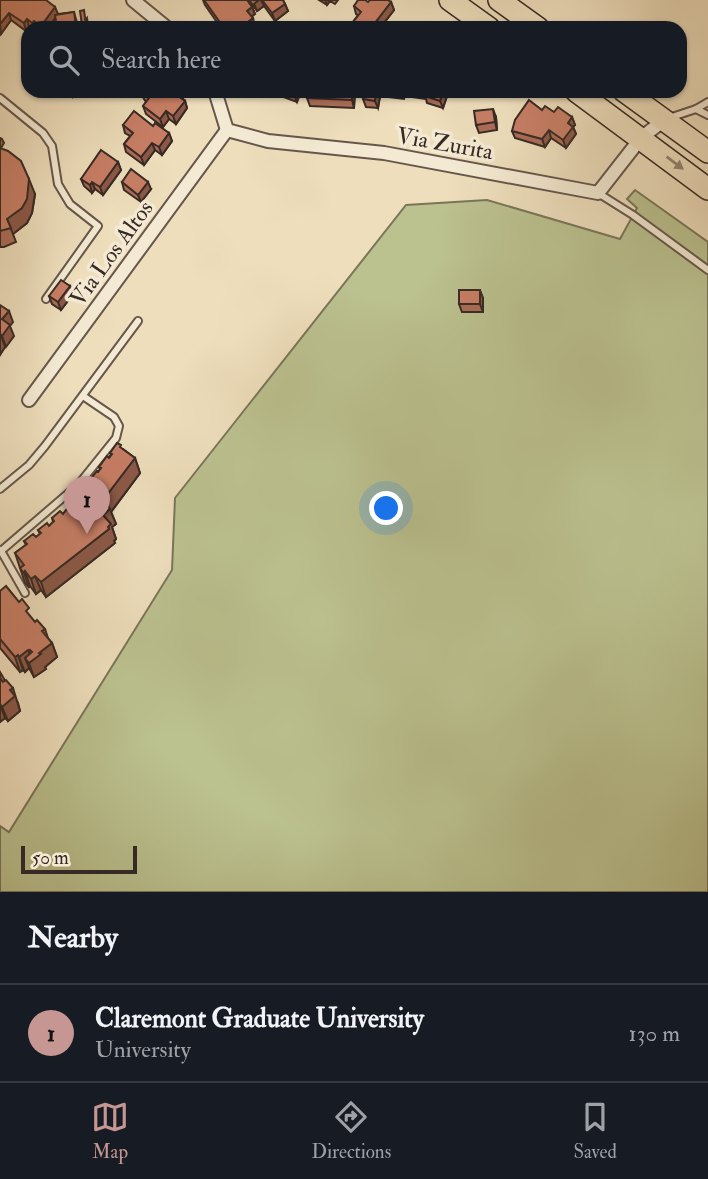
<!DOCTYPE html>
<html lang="en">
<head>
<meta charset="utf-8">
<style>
  body { margin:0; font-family:"IM FELL Double Pica",serif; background:#20242c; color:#f1f3f6 }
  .scale { position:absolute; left:21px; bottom:18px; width:116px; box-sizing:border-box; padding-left:7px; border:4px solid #372a25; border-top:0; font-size:19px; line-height:24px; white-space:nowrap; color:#372a25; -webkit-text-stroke:5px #f4ead3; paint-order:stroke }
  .you { position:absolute; left:387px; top:509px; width:24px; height:24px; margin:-18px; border:5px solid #fff; border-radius:50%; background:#1a73e8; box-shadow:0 0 0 10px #1a73e833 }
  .badge { display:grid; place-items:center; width:46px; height:46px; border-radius:50%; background:#c59692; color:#111; font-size:23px; font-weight:700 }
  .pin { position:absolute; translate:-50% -58px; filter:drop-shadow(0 2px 4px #0008) }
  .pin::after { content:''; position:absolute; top:37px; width:24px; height:21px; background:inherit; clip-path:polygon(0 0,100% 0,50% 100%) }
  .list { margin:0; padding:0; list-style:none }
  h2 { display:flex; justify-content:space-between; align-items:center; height:91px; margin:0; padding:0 28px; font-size:30px }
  h2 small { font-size:23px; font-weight:400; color:#9ea1a6 }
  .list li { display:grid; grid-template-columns:46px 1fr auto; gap:21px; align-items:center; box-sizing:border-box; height:98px; padding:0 28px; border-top:2px solid #363941 }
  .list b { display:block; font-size:26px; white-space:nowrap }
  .list p { margin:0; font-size:23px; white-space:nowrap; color:#9ea1a6 }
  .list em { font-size:23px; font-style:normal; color:#9ea1a6 }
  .icon { flex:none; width:38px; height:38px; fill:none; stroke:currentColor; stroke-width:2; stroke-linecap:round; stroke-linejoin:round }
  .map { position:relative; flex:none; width:708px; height:892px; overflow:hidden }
  .search { position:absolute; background:#171b24; box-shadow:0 2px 5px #0004; left:21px; right:21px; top:21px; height:77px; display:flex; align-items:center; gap:18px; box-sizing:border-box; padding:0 24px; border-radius:21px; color:#9ea1a6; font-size:26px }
  .sheet { height:189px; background:#171b24 }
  nav { display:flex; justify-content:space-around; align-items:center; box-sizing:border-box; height:98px; border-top:2px solid #363941; background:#171b24; font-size:19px; color:#9ea1a6 }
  nav a { display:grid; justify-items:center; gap:4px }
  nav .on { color:#c59692 }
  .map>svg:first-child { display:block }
</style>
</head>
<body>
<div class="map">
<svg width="708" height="892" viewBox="0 0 708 892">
  <rect width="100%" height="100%" fill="#eedebc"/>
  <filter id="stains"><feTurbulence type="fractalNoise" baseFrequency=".00286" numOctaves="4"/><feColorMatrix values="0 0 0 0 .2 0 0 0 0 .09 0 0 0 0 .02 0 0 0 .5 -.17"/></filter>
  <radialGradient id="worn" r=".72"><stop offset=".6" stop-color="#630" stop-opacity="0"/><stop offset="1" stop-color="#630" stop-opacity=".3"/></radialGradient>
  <!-- green -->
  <polygon fill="#bbc18f" stroke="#79765a" stroke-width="2" points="635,190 708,242 708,892 0,892 0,826 9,832 172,570 175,498 406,205 487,200 620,239 637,208 627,199"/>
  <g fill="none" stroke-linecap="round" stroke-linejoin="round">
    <defs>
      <g id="lane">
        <polyline points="0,98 43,133 52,146 58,184 70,204 98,226 46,299"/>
        <polyline points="696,109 708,115"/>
        <polyline points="669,118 696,109 708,102"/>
        <polyline points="598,193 633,215 708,270"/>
        <polyline points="0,489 29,465 45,446 138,321"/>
        <polyline points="0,550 1,551 79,484 116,438 119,426 114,417 83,396"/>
        <polyline points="1,551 25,593"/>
      </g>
      <g id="street">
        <polyline points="133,0 167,28"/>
        <polyline points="215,91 227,130 268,141 384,153 598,193 641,138 664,120"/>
        <polyline points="29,400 227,130"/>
      </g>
      <g id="primary">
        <polyline points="450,0 489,28"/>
        <polyline points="499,0 538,28"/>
        <polyline points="576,91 708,189"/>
        <polyline points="624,91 708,152"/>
      </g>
    </defs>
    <!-- lane casing -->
    <use href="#lane" stroke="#65574b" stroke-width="10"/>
    <!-- street casing -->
    <use href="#street" stroke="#65574b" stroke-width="16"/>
    <!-- primary casing -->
    <use href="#primary" stroke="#372a25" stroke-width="24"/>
    <!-- lane -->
    <use href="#lane" stroke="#f4ead3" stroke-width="6"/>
    <!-- street -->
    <use href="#street" stroke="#f4ead3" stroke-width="12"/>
    <!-- primary -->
    <use href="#primary" stroke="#eedebc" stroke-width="21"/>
  </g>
  <!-- wall -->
  <g fill="#ab6c57" stroke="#372a25" stroke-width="2">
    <polygon points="0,0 58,14 74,12 78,26 82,25 87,18 88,25 57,28 55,18 48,28 31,28 29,27 26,31 11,20 1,34 0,33"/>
    <polygon points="203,0 247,0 252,7 255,14 251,17 255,26 253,28 221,28 205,5"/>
    <polygon points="249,0 283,0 288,11 275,21 264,6 257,11"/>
    <polygon points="319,0 338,0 335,4 330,1 327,5"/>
    <polygon points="368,2 391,2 394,10 380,28 355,28 353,22 358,15 356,14 354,6"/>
    <polygon points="28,53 28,70 25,68 23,60"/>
    <polygon points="140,91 182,91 184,97 182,99 185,101 187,108 176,124 169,119 163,127 146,114 143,106 146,102 144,99"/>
    <polygon points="277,91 301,91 297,102 278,95"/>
    <polygon points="355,91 354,108 310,106 307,98"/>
    <polygon points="364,91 447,91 448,93 443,108 427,103 426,99 405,96 404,99 380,96 378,108 366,107 363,99"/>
    <polygon points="542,110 572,117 575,125 573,127 576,134 566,148 551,138 545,147 515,138 512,131"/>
    <polygon points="496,117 497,130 479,133 476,125"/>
    <polygon points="123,125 153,126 169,133 172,141 162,155 155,150 144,165 126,152 124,144 130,136 125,133"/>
    <polygon points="0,138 2,139 4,143 1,148 35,194 32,213 27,223 13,234 16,242 4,247 0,247"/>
    <polygon points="118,162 121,170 103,195 95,189 92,193 84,186 81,179"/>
    <polygon points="122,182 151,189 141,202 124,190"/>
    <polygon points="70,286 73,294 61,310 52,304 49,296"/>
    <polygon points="483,298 483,312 462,312 459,304"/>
    <polygon points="123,449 135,458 140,473 111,512 116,524 112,527 116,539 114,541 115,543 46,597 41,590 36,594 30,586 29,587 25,583 15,553 26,545 24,541 36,537 40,534 38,530 49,526 53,522 52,518 63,514 89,483 89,481 100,470 99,467 111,455 110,453"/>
    <polygon points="0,591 35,622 45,629 48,638 52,643 57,657 45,667 46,669 34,677 29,668 25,672 23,670 20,672 0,648"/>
    <polygon points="0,672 18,703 20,711 8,721 5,718 0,722"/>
  </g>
  <!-- shaded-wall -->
  <g fill="#8b5847" stroke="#372a25" stroke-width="2">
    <polygon points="259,0 261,0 264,6 257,11 254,4"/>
    <polygon points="325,0 330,1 327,5"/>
    <polygon points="391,2 394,10 380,28 371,28"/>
    <polygon points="285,4 288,11 275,21 272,13"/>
    <polygon points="55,7 58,14 48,28 42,28 41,26"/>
    <polygon points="252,7 255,14 249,18 247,11"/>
    <polygon points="9,13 11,20 1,34 0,24"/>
    <polygon points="253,18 255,26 253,28 240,28"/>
    <polygon points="27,19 29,27 26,31 24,23"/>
    <polygon points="34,21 37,28 34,28 32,23"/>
    <polygon points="71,91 78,91 73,97"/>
    <polygon points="180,91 182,91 184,97 179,102 177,95"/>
    <polygon points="295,91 301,91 297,102 294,95"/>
    <polygon points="352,91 355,91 354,108 352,100"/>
    <polygon points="376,91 378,91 380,96 378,108 375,101"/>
    <polygon points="443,91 447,91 448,93 443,108 440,101"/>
    <polygon points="185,101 187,108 176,124 173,116"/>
    <polygon points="493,109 496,117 497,130 495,122"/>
    <polygon points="166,111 169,119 163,127 160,119"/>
    <polygon points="572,117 575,125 573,127 576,134 566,148 563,140 568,123"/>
    <polygon points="549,130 551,138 545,147 542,139"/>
    <polygon points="169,133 172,141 162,155 159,147"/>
    <polygon points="152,143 155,150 144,165 141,157"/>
    <polygon points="118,162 121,170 103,195 100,187"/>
    <polygon points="29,179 35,194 32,213 27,223 13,234 7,219"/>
    <polygon points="92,182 95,189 92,193 90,185"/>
    <polygon points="148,182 151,189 141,202 138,195"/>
    <polygon points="70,286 73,294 61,310 58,302"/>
    <polygon points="480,290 483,298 483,312 480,304"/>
    <polygon points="9,311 13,322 10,326 14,336 6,347 2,336 2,319"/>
    <polygon points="1,335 5,347 0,355 0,337"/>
    <polygon points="135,458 140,473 111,512 116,524 112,527 116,539 114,541 115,543 46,597 41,582 109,529 105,520 103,522 98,510 103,523 97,508"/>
    <polygon points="25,571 30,586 29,587 24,573"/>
    <polygon points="35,576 41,590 36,594 31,579"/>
    <polygon points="52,643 57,657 45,667 46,669 34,677 29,663 25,658 29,668 25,672 19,657 28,650 32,661 29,651 30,650 39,653"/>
    <polygon points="18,655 23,670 20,672 15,657"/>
    <polygon points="13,688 20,711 8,721 2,707 10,690"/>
    <polygon points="0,705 5,718 0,722"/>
  </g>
  <!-- building -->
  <g fill="#c77e65" stroke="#372a25" stroke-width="2">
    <polygon points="0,0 46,0 55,7 41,26 34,21 32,23 27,19 24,23 9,13 0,24"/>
    <polygon points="204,0 247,0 252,7 247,11 253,18 240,28 224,28"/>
    <polygon points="262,0 283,0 285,4 272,13"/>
    <polygon points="358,0 365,0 368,2 370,0 388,0 391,2 371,28 360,28 353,22 361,12 354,6"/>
    <polygon points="84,10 86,25 92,24 93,28 57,28 55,15 74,12 76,26 82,25 80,11"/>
    <polygon points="28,53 28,64 23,60"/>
    <polygon points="141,91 180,91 177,95 185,101 173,116 166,111 160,119 143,106 149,98"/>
    <polygon points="284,91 295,91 294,95"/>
    <polygon points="307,91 352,91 352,100 307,98"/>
    <polygon points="364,91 376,91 375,101 363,99"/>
    <polygon points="424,91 443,91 440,101 425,96 426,91"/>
    <polygon points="529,100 542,110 545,106 554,112 558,107 572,117 568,123 573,127 563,140 549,130 542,139 512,131 515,120"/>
    <polygon points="493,109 495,122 476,125 474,111"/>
    <polygon points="134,111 153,126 155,123 169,133 159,147 152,143 141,157 124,144 133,133 123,125"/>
    <polygon points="0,148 8,151 21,161 29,179 27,199 22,208 7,219 11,228 0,231"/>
    <polygon points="101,150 118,162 100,187 92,182 90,185 81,179"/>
    <polygon points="131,169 148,182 138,195 122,182"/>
    <polygon points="61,280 70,286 58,302 49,296"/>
    <rect x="459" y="290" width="21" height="14"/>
    <polygon points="0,305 9,311 2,319 10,325 2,336 1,335 0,337"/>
    <polygon points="117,443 121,445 120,447 135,458 97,508 93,504 91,507 97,514 100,512 98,510 106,503 110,509 103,515 111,524 108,527 109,529 41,582 35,576 31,579 25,571 24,573 20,568 24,565 15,553 27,544 24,541 33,534 36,537 41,533 38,530 47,523 49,526 54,521 52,518 60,511 63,514 86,485 87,486 90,482 89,481 97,471 98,472 101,468 99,467 107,456 109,458 112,454 110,453"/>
    <polygon points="6,586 19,602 22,599 29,608 26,611 35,622 37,620 45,629 42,631 52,643 39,653 41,654 29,663 25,658 32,652 30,650 29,651 28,650 19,657 18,655 15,657 0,639 0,591"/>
    <polygon points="0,678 3,682 6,680 13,688 10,690 15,696 2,707 0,704"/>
  </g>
  <!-- one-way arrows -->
  <defs><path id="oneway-solid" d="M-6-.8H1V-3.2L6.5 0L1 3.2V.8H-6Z" transform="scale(1.75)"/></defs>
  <use fill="#928470" href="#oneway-solid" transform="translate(675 163) rotate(37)"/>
  <g text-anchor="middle" stroke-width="7" stroke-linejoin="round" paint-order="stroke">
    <!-- street labels -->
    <g font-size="23" fill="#372a25" stroke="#f4ead3">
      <text transform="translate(445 143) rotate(10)" y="8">Via Zurita</text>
      <text transform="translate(111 253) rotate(-54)" y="8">Via Los Altos</text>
    </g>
  </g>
  <rect width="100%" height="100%" filter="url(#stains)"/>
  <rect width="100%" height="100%" fill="url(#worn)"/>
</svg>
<div class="scale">50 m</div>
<div class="you"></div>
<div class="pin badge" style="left:87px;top:534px">1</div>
<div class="search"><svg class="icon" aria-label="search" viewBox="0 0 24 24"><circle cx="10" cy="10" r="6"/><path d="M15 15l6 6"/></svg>Search here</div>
</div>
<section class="sheet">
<h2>Nearby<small></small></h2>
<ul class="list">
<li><span class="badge">1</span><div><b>Claremont Graduate University</b><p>University</p></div><em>130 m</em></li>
</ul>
</section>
<nav>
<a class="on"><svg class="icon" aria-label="map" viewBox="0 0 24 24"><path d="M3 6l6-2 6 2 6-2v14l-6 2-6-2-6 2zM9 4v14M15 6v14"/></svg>Map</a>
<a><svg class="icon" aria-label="directions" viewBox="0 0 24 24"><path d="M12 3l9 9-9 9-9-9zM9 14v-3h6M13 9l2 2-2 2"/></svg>Directions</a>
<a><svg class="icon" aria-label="saved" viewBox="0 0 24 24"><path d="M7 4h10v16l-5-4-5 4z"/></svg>Saved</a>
</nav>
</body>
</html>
